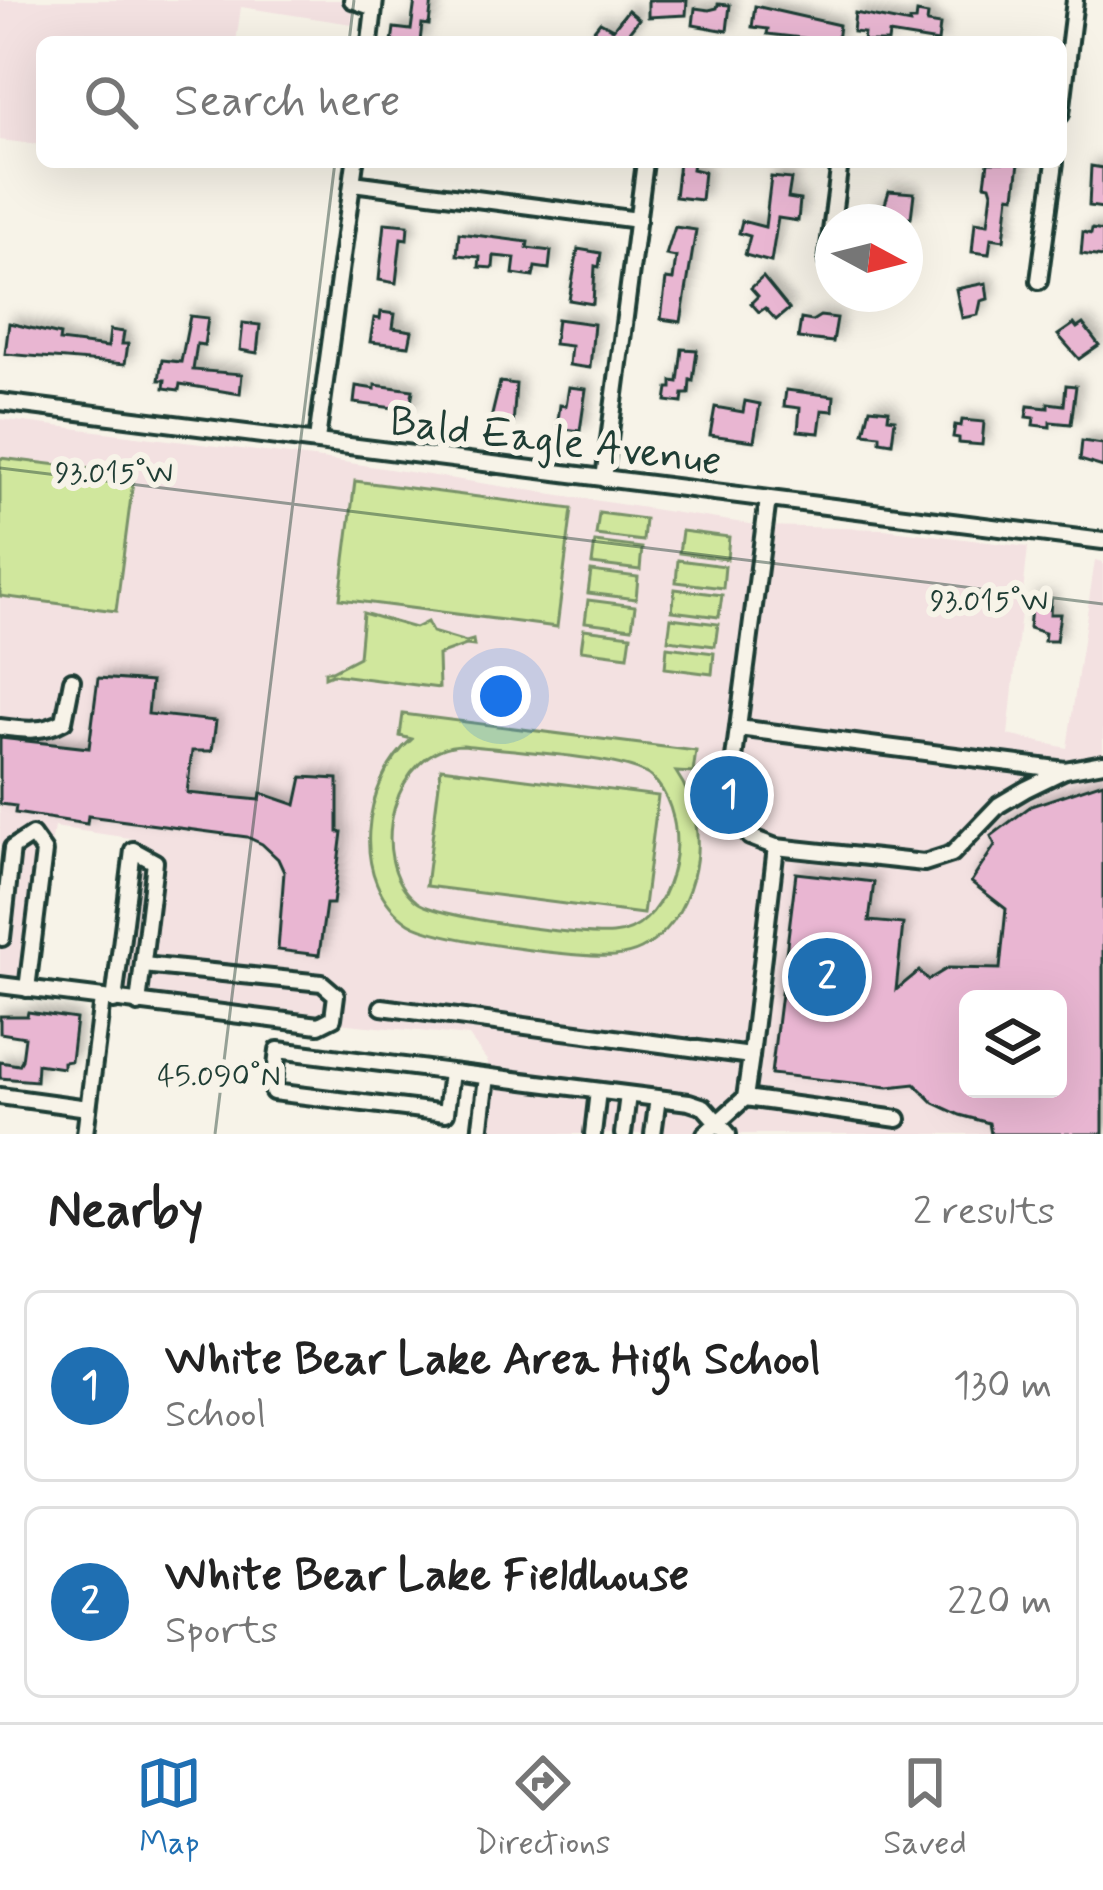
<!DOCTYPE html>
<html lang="en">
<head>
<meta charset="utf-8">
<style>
  body { margin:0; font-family:Mynerve,sans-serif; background:#f6f6f6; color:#222 }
  .controls { position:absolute; right:36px; bottom:36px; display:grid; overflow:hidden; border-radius:18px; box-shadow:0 12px 48px #0002 }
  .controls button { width:108px; height:108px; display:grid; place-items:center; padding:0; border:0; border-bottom:3px solid #e0e0e0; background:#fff; color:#222; font:60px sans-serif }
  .compass { position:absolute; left:815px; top:204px; width:108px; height:108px; border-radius:50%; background:#fff; box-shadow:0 12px 48px #0002; rotate:97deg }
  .you { position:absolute; left:501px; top:696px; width:42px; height:42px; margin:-30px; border:9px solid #fff; border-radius:50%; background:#1a73e8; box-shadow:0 0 0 18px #1a73e833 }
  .badge { display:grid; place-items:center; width:78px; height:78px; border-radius:50%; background:#1f6fb2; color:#fff; font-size:39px; font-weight:700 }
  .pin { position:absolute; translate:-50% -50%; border:6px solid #fff; box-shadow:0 3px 12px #0006 }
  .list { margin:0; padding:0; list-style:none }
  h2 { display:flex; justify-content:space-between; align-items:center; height:156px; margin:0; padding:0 48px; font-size:51px }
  h2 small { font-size:39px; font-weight:400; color:#767676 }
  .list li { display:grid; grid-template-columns:78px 1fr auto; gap:36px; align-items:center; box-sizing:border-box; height:192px; margin:0 24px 24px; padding:0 24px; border:3px solid #e0e0e0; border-radius:18px }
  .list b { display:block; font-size:45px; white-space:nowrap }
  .list p { margin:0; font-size:39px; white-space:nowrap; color:#767676 }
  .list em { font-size:39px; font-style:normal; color:#767676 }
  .icon { flex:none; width:66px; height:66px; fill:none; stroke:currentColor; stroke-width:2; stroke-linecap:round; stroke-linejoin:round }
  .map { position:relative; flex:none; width:1103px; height:1134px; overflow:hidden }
  .search { position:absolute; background:#fff; box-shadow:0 12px 48px #0002; left:36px; right:36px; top:36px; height:132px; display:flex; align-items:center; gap:30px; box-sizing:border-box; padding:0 42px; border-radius:18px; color:#767676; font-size:45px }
  .sheet { height:588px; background:#fff }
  nav { display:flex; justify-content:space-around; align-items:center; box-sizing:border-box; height:168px; border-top:3px solid #e0e0e0; background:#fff; font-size:33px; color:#767676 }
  nav a { display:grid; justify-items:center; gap:6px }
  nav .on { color:#1f6fb2 }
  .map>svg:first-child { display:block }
</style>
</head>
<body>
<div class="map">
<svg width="1103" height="1134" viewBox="0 0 1103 1134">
  <defs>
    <filter id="shadow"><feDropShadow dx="5.5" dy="-5.5" stdDeviation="6" flood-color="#0004"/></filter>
  </defs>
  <rect width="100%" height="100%" fill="#f7f3e8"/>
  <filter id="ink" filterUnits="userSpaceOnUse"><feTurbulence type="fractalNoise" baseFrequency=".00833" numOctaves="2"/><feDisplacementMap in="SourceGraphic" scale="24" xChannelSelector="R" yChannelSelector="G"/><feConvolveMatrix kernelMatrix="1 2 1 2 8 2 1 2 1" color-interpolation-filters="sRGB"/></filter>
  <g filter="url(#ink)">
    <!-- built -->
    <g fill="#f3e1e1" fill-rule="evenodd">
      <polygon points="0,0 355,0 352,24 241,7 236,42 42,42 42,145 0,140"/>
      <path d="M0 419 337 461 763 526 884 529 1028 547 1008 735 1067 748 1095 560 1103 562V1134H482L488 1062 469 1036 114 1001 130 838 54 827 27 989 0 986ZM968 999H1058V1089H968Z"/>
    </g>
    <!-- green -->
    <g fill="#d0e79d" stroke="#789268" stroke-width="3" fill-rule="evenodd">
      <polygon points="0,458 134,474 116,611 0,596"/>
      <polygon points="355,481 572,509 557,627 340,599"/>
      <polygon points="599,513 645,519 643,541 596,535"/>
      <polygon points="682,531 729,537 727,559 679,553"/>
      <polygon points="595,542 642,548 640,570 592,564"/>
      <polygon points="678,560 725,566 723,588 676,582"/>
      <polygon points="591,571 638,577 636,599 588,593"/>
      <polygon points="675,589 722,595 719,617 672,611"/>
      <polygon points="588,600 635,606 632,628 585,622"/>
      <polygon points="363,613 415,628 427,622 432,632 466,642 473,640 474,646 466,645 438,655 439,688 332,674 325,677 325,671 332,671 359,657"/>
      <polygon points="671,618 718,624 715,646 668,640"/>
      <polygon points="584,629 631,635 628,656 581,650"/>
      <polygon points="667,647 714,653 712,674 665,668"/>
      <path d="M403 714 696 751 693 773 676 772C697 802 702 842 693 877 685 906 669 935 641 949 633 953 624 955 615 956 581 959 435 940 409 923 348 883 362 781 412 739L400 736ZM463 745C501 750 627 756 651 777 669 792 676 822 676 844 675 871 665 901 646 919 637 928 626 933 613 934 584 937 435 918 416 901 365 859 394 746 463 745Z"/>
      <polygon points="441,768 658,796 643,914 426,886"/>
    </g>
    <!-- building -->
    <g fill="#e9b6d2" stroke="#1f3d34" stroke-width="3" fill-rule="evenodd" filter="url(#shadow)">
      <polygon points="415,0 432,0 429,25 422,24 420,42 392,42 394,28 411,30"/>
      <polygon points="648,0 687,0 686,15 648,17"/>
      <polygon points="718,4 730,5 727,31 693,25 695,8 709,10 717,8"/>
      <polygon points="755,6 839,25 837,42 767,34 768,29 752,27"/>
      <polygon points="628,10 639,19 621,42 606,42 592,32 600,22 613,29"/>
      <polygon points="855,13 910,24 910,21 916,21 917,13 928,15 927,23 940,25 938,42 889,34 888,42 863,42 864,33 853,32"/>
      <polygon points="679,162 693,162 692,169 704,172 701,200 675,197"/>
      <polygon points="988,162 1019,162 1015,196 1009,195 1004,240 991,238 989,254 972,252 975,222 988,224 992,192 990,185 985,184"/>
      <polygon points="1091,166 1103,168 1103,208 1089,206"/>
      <polygon points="771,177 791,179 788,198 800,200 798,221 778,218 771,262 745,255 750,236 739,233 742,221 765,227"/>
      <polygon points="889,191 914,193 911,218 870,222 872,209 885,204"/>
      <polygon points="385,223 408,225 407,239 401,238 396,283 379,280"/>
      <polygon points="675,227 696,230 681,322 661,319 666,279 673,280 676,257 666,255"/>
      <polygon points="1092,229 1103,231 1103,257 1081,254 1083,232 1091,234"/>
      <polygon points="459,233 528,242 527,248 551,251 549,269 535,267 533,277 513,274 515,258 494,256 493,268 479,267 480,257 457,255"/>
      <polygon points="578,249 601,253 599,267 595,266 593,304 569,300"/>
      <polygon points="763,277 789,309 776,320 765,308 759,312 751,303 758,296 751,288"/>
      <polygon points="986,283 988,299 981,301 978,315 962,318 956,289"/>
      <polygon points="381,312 395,314 393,328 412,331 409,346 370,342 374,318 380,319"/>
      <polygon points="190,316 208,318 204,345 197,344 193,370 242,374 240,394 180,384 179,390 164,388 165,380 159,380 162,360 181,362"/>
      <polygon points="820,316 837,318 833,342 798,338 801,319 812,321"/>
      <polygon points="557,319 594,324 590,368 569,365 571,346 554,344"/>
      <polygon points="9,323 60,335 59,341 108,347 110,330 124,332 122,344 128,344 125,364 5,354"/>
      <polygon points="243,323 260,325 257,353 240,350"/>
      <polygon points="1074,324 1077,328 1083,324 1099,345 1079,359 1058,335"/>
      <polygon points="682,349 697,350 693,381 690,380 689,394 683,394 682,403 666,401 668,388 672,388 672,381 678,382"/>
      <polygon points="500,382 516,384 513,426 490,423"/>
      <polygon points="375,385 413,390 410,410 354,403 356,386 375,389"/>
      <polygon points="1066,385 1076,386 1071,424 1050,422 1050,427 1033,425 1034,418 1026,417 1028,406 1048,408 1048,403 1064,405"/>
      <polygon points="569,387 586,389 580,431 557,428 560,405 566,406"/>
      <polygon points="786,390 834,396 833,411 822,410 819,433 798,431 800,408 784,406"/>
      <polygon points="745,401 760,404 754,441 710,435 715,407 743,412"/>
      <polygon points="870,408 889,410 888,418 895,419 892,443 880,441 880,435 864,433"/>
      <polygon points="962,420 984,422 982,445 959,443 959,438 953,437 955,425 961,426"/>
      <polygon points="1082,441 1103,444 1103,467 1080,460"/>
      <polygon points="1032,598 1051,600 1050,614 1060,614 1056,641 1044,641 1045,633 1029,628"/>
      <polygon points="98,678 151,682 148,714 216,721 212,751 192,751 187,793 260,800 261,793 296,805 302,777 338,779 338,832 342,832 333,904 326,904 319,955 278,950 284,872 278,859 262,844 247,837 88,816 87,824 15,813 16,806 0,804 0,738 89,748"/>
      <path d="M1103 782V1134H991L989 1123 960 1115 934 1103 915 1084 888 1087 771 1074 796 873 874 882 869 921 903 924 896 990 919 971 928 980 948 968 1000 969 1006 909 971 882 995 845 991 836 1031 806ZM968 999H1058V1089H968Z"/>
      <polygon points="28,1012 76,1019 71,1061 63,1062 63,1068 37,1064 36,1081 0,1078 0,1062 19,1065 22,1060 25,1037 0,1033 0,1016 27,1016"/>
    </g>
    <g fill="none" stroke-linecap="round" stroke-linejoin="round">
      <defs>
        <g id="minor">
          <polyline points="352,0 374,8"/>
          <polyline points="370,42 375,0"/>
          <polyline points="1061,114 1075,0"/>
          <polyline points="353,183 638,220"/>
          <polyline points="827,262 840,162"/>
          <polyline points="1039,281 1055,162"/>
          <polyline points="0,402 1103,541"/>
          <polyline points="317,440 355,162"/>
          <polyline points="604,479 645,162"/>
          <polyline points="768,499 730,789 734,816 750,837 776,847 924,863 952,854 999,805 1026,789 1065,770 1103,763"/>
          <path d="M0 727C23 730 43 733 64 721L72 680"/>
          <polyline points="738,728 1065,770"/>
          <polyline points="2,938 12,848 32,835 44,852 27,989"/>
          <polyline points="0,985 319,1025 333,1018 336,995 322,983 143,965"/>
          <polyline points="114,1001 133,850 155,862 138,1004"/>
          <polyline points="382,1007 751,1056 776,847"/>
          <polyline points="451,1072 446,1113 273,1092 278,1050 689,1102 704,1107 728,1134"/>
          <polyline points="0,1096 88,1108"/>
          <polyline points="745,1098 898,1119"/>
          <polyline points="85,1134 102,999"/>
          <polyline points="480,1134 487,1077"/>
          <polyline points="593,1134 598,1091"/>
          <polyline points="623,1134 628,1095"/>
          <polyline points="653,1134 658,1098"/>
          <polyline points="705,1134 745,1098 751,1056"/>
        </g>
      </defs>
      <!-- minor casing -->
      <use href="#minor" stroke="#1f3d34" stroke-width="22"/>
      <!-- minor -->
      <use href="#minor" stroke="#f7f3e8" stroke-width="14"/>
    </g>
  </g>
  <!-- ticks -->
  <path fill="none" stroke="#1f3d34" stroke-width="3" stroke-opacity="0.45" d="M349 42 354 0M0 468 1103 604M215 1134 335 162"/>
  <g text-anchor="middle" stroke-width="12" stroke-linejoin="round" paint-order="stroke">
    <!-- street labels -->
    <g font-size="42" fill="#1f3d34" stroke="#f7f3e8">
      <text transform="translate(556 439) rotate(7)" y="15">Bald Eagle Avenue</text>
    </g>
  </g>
  <g font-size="30" text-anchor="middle" fill="#1f3d34" stroke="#f7f3e8" stroke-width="12" stroke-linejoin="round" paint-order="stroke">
    <text x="114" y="482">93.015°W</text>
    <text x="989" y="610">93.015°W</text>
    <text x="219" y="1085">45.090°N</text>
  </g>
</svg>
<div class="controls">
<button><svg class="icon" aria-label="layers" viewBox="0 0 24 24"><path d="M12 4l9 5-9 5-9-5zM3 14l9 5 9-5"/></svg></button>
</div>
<svg class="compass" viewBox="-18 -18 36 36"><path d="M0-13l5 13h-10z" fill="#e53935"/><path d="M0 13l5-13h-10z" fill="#767676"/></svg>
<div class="you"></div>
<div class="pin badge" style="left:729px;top:795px">1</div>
<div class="pin badge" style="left:827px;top:977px">2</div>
<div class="search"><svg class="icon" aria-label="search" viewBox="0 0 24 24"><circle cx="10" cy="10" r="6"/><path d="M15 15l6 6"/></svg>Search here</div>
</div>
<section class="sheet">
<h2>Nearby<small>2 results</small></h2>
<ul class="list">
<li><span class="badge">1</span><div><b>White Bear Lake Area High School</b><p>School</p></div><em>130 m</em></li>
<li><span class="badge">2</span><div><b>White Bear Lake Fieldhouse</b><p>Sports</p></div><em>220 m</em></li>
</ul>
</section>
<nav>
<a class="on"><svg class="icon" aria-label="map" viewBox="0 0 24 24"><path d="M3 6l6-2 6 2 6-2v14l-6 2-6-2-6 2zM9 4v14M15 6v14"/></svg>Map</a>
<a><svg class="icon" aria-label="directions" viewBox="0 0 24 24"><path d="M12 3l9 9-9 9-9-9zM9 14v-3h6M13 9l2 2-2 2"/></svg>Directions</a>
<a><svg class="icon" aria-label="saved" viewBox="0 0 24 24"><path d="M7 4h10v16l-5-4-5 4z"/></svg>Saved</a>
</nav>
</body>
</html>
